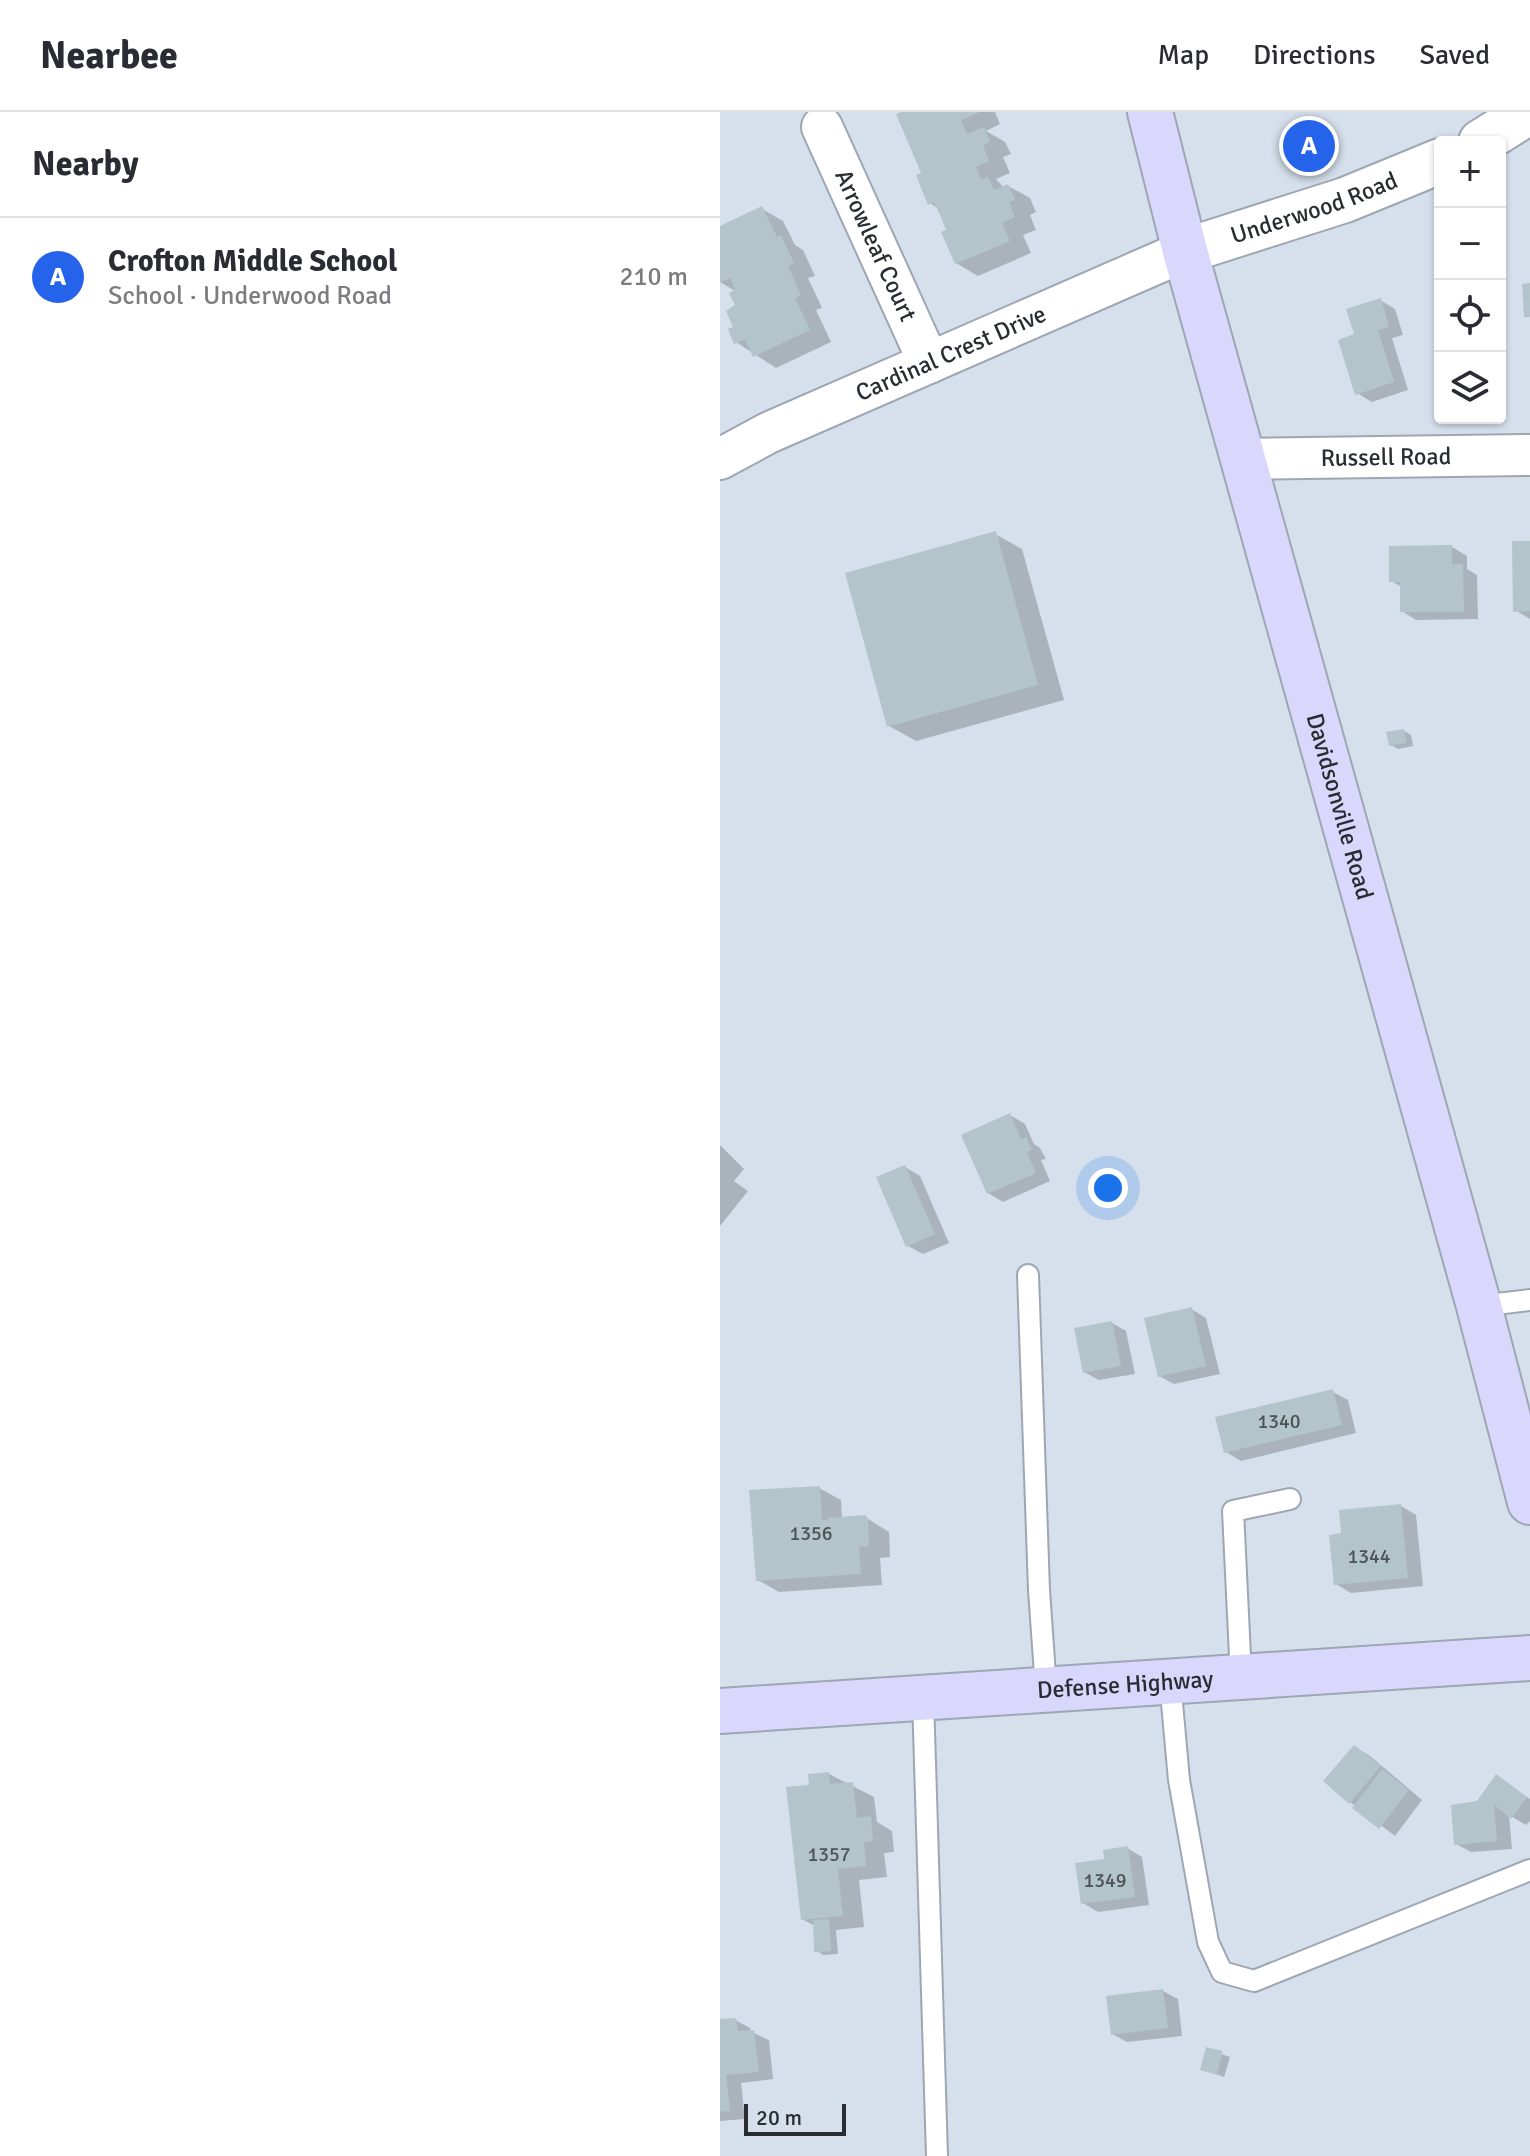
<!DOCTYPE html>
<html lang="en">
<head>
<meta charset="utf-8">
<style>
  body { margin:0; font-family:Signika,sans-serif; background:#f2f2f3; color:#2b2b33 }
  .controls { position:absolute; right:24px; top:24px; display:grid; overflow:hidden; border-radius:8px; box-shadow:0 2px 6px #0004 }
  .controls button { width:72px; height:72px; display:grid; place-items:center; padding:0; border:0; border-bottom:2px solid #e1e1e2; background:#fff; color:#2b2b33; font:40px sans-serif }
  .scale { position:absolute; left:24px; bottom:20px; width:102px; box-sizing:border-box; padding-left:8px; border:4px solid #292d31; border-top:0; font-size:22px; line-height:28px; white-space:nowrap; color:#292d31; -webkit-text-stroke:6px #d5e0ec; paint-order:stroke }
  .you { position:absolute; left:388px; top:1076px; width:28px; height:28px; margin:-20px; border:6px solid #fff; border-radius:50%; background:#1a73e8; box-shadow:0 0 0 12px #1a73e833 }
  .badge { display:grid; place-items:center; width:52px; height:52px; border-radius:50%; background:#2563eb; color:#fff; font-size:26px; font-weight:700 }
  .pin { position:absolute; translate:-50% -50%; border:4px solid #fff; box-shadow:0 2px 8px #0006 }
  .list { margin:0; padding:0; list-style:none }
  h2 { display:flex; justify-content:space-between; align-items:center; height:104px; margin:0; padding:0 32px; font-size:34px }
  h2 small { font-size:26px; font-weight:400; color:#7c7c81 }
  .list li { display:grid; grid-template-columns:52px 1fr auto; gap:24px; align-items:center; box-sizing:border-box; height:120px; padding:0 32px; border-top:2px solid #e1e1e2 }
  .list b { display:block; font-size:30px; white-space:nowrap }
  .list p { margin:0; font-size:26px; white-space:nowrap; color:#7c7c81 }
  .list em { font-size:26px; font-style:normal; color:#7c7c81 }
  .icon { flex:none; width:44px; height:44px; fill:none; stroke:currentColor; stroke-width:2; stroke-linecap:round; stroke-linejoin:round }
  .map { position:relative; flex:none; width:810px; height:2044px; overflow:hidden }
  header { display:flex; align-items:center; gap:48px; box-sizing:border-box; height:112px; padding:0 40px; background:#fff; border-bottom:2px solid #e1e1e2 }
  header strong { font-size:38px }
  nav { display:flex; gap:44px; margin-inline-start:auto; font-size:28px }
  main { display:flex }
  aside { flex:1; background:#fff }
  .map>svg:first-child { display:block }
</style>
</head>
<body>
<header>
<strong>Nearbee</strong>
<nav><a>Map</a><a>Directions</a><a>Saved</a></nav>
</header>
<main>
<aside>
<h2>Nearby<small></small></h2>
<ul class="list">
<li><span class="badge">A</span><div><b>Crofton Middle School</b><p>School · Underwood Road</p></div><em>210 m</em></li>
</ul>
</aside>
<div class="map">
<svg width="810" height="2044" viewBox="0 0 810 2044">
  <rect width="100%" height="100%" fill="#d5e0ec"/>
  <!-- shadow -->
  <g fill="#0003">
    <polygon points="186,0 275,0 280,12 266,19 285,30 291,42 283,45 290,61 276,67 284,76 288,74 310,86 316,100 310,103 316,118 303,123 311,141 258,164 236,151 228,119 219,97 210,91 204,62"/>
    <polygon points="42,97 63,109 75,133 83,138 95,164 88,166 102,196 96,198 111,230 56,256 16,230 17,180 0,170 0,116"/>
    <polygon points="780,170 783,214 780,214"/>
    <polygon points="660,188 675,197 683,223 672,226 688,278 652,290 637,281 636,224"/>
    <polygon points="275,422 302,437 344,588 196,629 169,614"/>
    <polygon points="810,431 810,507 795,498"/>
    <polygon points="732,435 747,444 747,457 757,463 758,507 696,508 682,499 682,475 671,469"/>
    <polygon points="684,619 691,623 693,634 678,637 671,633"/>
    <polygon points="290,1003 305,1012 314,1032 320,1036 326,1047 321,1048 330,1069 283,1090 268,1081"/>
    <polygon points="0,1033 24,1057 14,1069 28,1079 0,1114"/>
    <polygon points="185,1055 200,1064 229,1131 203,1142 188,1134"/>
    <polygon points="471,1197 486,1206 500,1262 454,1272 439,1264"/>
    <polygon points="392,1211 406,1219 415,1262 379,1268 364,1260"/>
    <polygon points="613,1280 628,1288 636,1321 521,1349 506,1340"/>
    <polygon points="99,1376 121,1388 122,1406 145,1405 169,1420 170,1445 160,1446 162,1473 59,1480 38,1468"/>
    <polygon points="681,1394 696,1403 703,1474 631,1481 616,1472"/>
    <polygon points="635,1635 650,1644 702,1688 675,1724 630,1690"/>
    <polygon points="109,1662 154,1685 157,1710 172,1719 174,1740 164,1741 167,1765 139,1768 144,1815 116,1818 118,1842 103,1843 96,1838 95,1814 82,1807 91,1675"/>
    <polygon points="777,1665 810,1687 810,1709 806,1713 789,1703 792,1737 751,1740 736,1732"/>
    <polygon points="407,1736 422,1745 429,1793 378,1800 363,1791"/>
    <polygon points="443,1879 458,1887 462,1924 407,1930 392,1922"/>
    <polygon points="15,1908 30,1916 31,1920 49,1928 53,1967 21,1971 25,2007 0,2009 0,1909"/>
    <polygon points="487,1937 510,1945 504,1965 482,1957"/>
  </g>
  <!-- building -->
  <g fill="#b3c4ca">
    <polygon points="181,0 260,0 241,8 247,22 264,15 270,30 263,33 269,49 256,55 261,68 268,65 274,78 288,72 295,88 289,90 295,105 282,111 290,129 235,152 221,120 226,118 221,105 214,90 208,93 196,63 201,61 176,2"/>
    <polygon points="42,94 57,125 61,123 74,151 68,154 81,183 75,186 90,218 33,245 25,227 14,232 8,217 13,215 6,199 15,193 9,181 15,178 10,166 0,170 0,114"/>
    <polygon points="810,171 810,205 804,205 802,172"/>
    <polygon points="661,186 669,215 658,218 674,270 635,283 618,228 634,222 626,197"/>
    <polygon points="276,419 318,573 167,615 125,461"/>
    <polygon points="792,429 810,429 810,499 793,500"/>
    <polygon points="732,433 732,452 743,452 744,500 680,500 680,470 669,470 669,434"/>
    <polygon points="684,617 687,631 669,634 666,620"/>
    <polygon points="290,1001 301,1027 306,1025 312,1038 307,1040 316,1061 267,1082 241,1023"/>
    <polygon points="185,1053 215,1122 186,1135 156,1065"/>
    <polygon points="472,1195 486,1254 438,1265 424,1206"/>
    <polygon points="392,1209 401,1254 363,1261 354,1216"/>
    <polygon points="613,1277 622,1313 504,1341 495,1305"/>
    <polygon points="100,1374 102,1408 107,1408 107,1406 145,1403 148,1406 149,1434 139,1435 141,1462 36,1469 29,1378"/>
    <polygon points="681,1392 688,1466 614,1473 609,1423 621,1421 619,1398"/>
    <polygon points="634,1633 661,1654 629,1692 603,1669"/>
    <polygon points="662,1657 689,1678 659,1717 632,1696"/>
    <polygon points="109,1660 110,1672 133,1670 137,1706 151,1704 153,1729 144,1730 146,1754 118,1757 123,1804 81,1808 66,1675 89,1673 88,1662"/>
    <polygon points="776,1662 807,1685 791,1707 774,1693 777,1729 734,1733 731,1693 757,1689"/>
    <polygon points="408,1734 415,1785 361,1792 355,1751 384,1747 383,1738"/>
    <polygon points="109,1807 111,1839 94,1840 93,1808"/>
    <polygon points="443,1877 448,1916 391,1923 386,1884"/>
    <polygon points="16,1906 18,1919 34,1918 39,1960 6,1963 10,1999 0,2000 0,1907"/>
    <polygon points="486,1935 503,1939 497,1963 480,1958"/>
  </g>
  <g fill="none" stroke-linecap="round" stroke-linejoin="round">
    <defs>
      <g id="service">
        <polyline points="308,1163 319,1478 326,1577"/>
        <polyline points="759,1194 810,1188"/>
        <polyline points="521,1565 513,1399 570,1387"/>
        <polyline points="450,1569 459,1668 488,1830 502,1860 534,1869 810,1758"/>
        <polyline points="203,1585 217,2044"/>
      </g>
      <g id="minor">
        <path id="s1" d="M102 15 209 251"/>
        <path id="s2" d="M0 347 48 321 465 139"/>
        <path id="s3" d="M522 347 810 343"/>
      </g>
      <g id="tertiary">
        <polyline points="761,30 809,0"/>
        <path id="s4" d="M465 139 625 88 720 49"/>
      </g>
      <g id="secondary">
        <path id="s5" d="M430 0 465 139 759 1194 810 1390"/>
        <path id="s6" d="M0 1599 810 1546"/>
      </g>
    </defs>
    <!-- service casing -->
    <use href="#service" stroke="#9da7b3" stroke-width="24"/>
    <!-- minor casing -->
    <use href="#minor" stroke="#9da7b3" stroke-width="44"/>
    <!-- tertiary casing -->
    <use href="#tertiary" stroke="#9da7b3" stroke-width="48"/>
    <!-- secondary casing -->
    <use href="#secondary" stroke="#9da7b3" stroke-width="48"/>
    <!-- service -->
    <use href="#service" stroke="#fff" stroke-width="20"/>
    <!-- minor -->
    <use href="#minor" stroke="#fff" stroke-width="40"/>
    <!-- tertiary -->
    <use href="#tertiary" stroke="#fff" stroke-width="44"/>
    <!-- secondary -->
    <use href="#secondary" stroke="#d9d7fc" stroke-width="44"/>
  </g>
  <g text-anchor="middle" stroke-width="7" stroke-linejoin="round" paint-order="stroke">
    <!-- number labels -->
    <g font-size="20" fill="#4c5357">
      <text x="559" y="1316">1340</text>
      <text x="91" y="1428">1356</text>
      <text x="649" y="1451">1344</text>
      <text x="109" y="1749">1357</text>
      <text x="385" y="1775">1349</text>
    </g>
    <!-- street labels -->
    <g font-size="24" fill="#292d31" stroke="#d5e0ec">
      <text dy="8" stroke="none"><textPath href="#s4" startOffset="136">Underwood Road</textPath></text>
      <text dy="8" stroke="none"><textPath href="#s1" startOffset="130">Arrowleaf Court</textPath></text>
      <text dy="8" stroke="none"><textPath href="#s2" startOffset="254">Cardinal Crest Drive</textPath></text>
      <text dy="8" stroke="none"><textPath href="#s3" startOffset="144">Russell Road</textPath></text>
      <text dy="8" stroke="none"><textPath href="#s5" startOffset="720">Davidsonville Road</textPath></text>
      <text dy="8" stroke="none"><textPath href="#s6" startOffset="406">Defense Highway</textPath></text>
    </g>
  </g>
</svg>
<div class="controls">
<button>+</button>
<button>−</button>
<button><svg class="icon" aria-label="locate" viewBox="0 0 24 24"><circle cx="12" cy="12" r="6"/><path d="M12 2v4M12 18v4M2 12h4M18 12h4"/></svg></button>
<button><svg class="icon" aria-label="layers" viewBox="0 0 24 24"><path d="M12 4l9 5-9 5-9-5zM3 14l9 5 9-5"/></svg></button>
</div>
<div class="scale">20 m</div>
<div class="you"></div>
<div class="pin badge" style="left:589px;top:34px">A</div>
</div>
</main>
</body>
</html>
